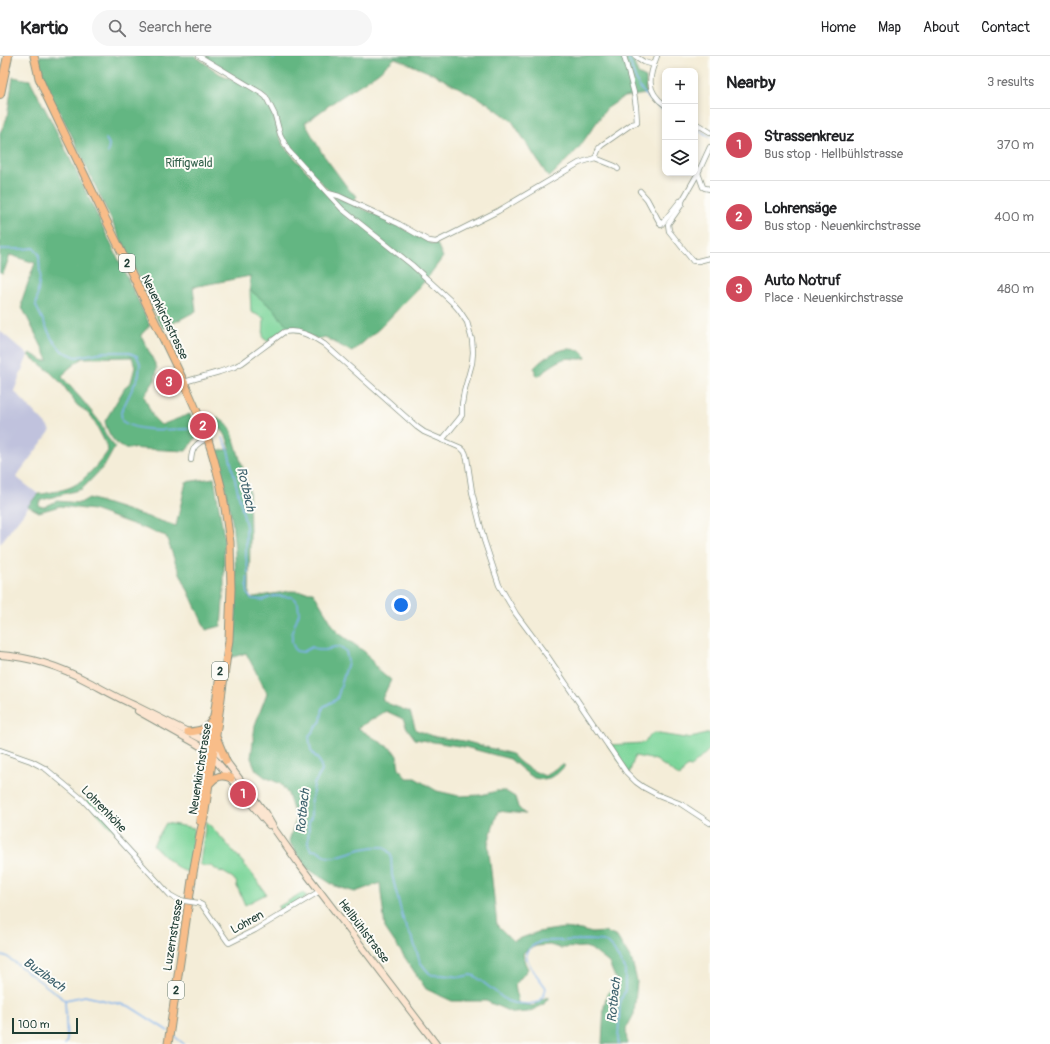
<!DOCTYPE html>
<html lang="en">
<head>
<meta charset="utf-8">
<style>
  body { margin:0; font-family:Pangolin,sans-serif; background:#f6f6f6; color:#202124 }
  .controls { position:absolute; right:12px; top:12px; display:grid; overflow:hidden; border-radius:8px; box-shadow:0 2px 6px #0003 }
  .controls button { width:36px; height:36px; display:grid; place-items:center; padding:0; border:0; border-bottom:1px solid #e0e0e0; background:#fff; color:#202124; font:20px sans-serif }
  .scale { position:absolute; left:12px; bottom:10px; width:66px; box-sizing:border-box; padding-left:4px; border:2px solid #1f3d34; border-top:0; font-size:11px; line-height:14px; white-space:nowrap; color:#1f3d34; -webkit-text-stroke:3px #fdfcf7; paint-order:stroke }
  .you { position:absolute; left:401px; top:549px; width:14px; height:14px; margin:-10px; border:3px solid #fff; border-radius:50%; background:#1a73e8; box-shadow:0 0 0 6px #1a73e833 }
  .badge { display:grid; place-items:center; width:26px; height:26px; border-radius:50%; background:#d1495b; color:#fff; font-size:13px; font-weight:700 }
  .pin { position:absolute; translate:-50% -50%; border:2px solid #fff; box-shadow:0 1px 4px #0006 }
  .list { margin:0; padding:0; list-style:none }
  h2 { display:flex; justify-content:space-between; align-items:center; height:52px; margin:0; padding:0 16px; font-size:17px }
  h2 small { font-size:13px; font-weight:400; color:#757577 }
  .list li { display:grid; grid-template-columns:26px 1fr auto; gap:12px; align-items:center; box-sizing:border-box; height:72px; padding:0 16px; border-top:1px solid #e0e0e0 }
  .list b { display:block; font-size:15px; white-space:nowrap }
  .list p { margin:0; font-size:13px; white-space:nowrap; color:#757577 }
  .list em { font-size:13px; font-style:normal; color:#757577 }
  .icon { flex:none; width:22px; height:22px; fill:none; stroke:currentColor; stroke-width:2; stroke-linecap:round; stroke-linejoin:round }
  .map { position:relative; flex:none; width:710px; height:988px; overflow:hidden }
  header { display:flex; align-items:center; gap:24px; box-sizing:border-box; height:56px; padding:0 20px; background:#fff; border-bottom:1px solid #e0e0e0 }
  header strong { font-size:19px }
  nav { display:flex; gap:22px; margin-inline-start:auto; font-size:14px }
  .search { width:280px; height:36px; background:#f6f6f6; display:flex; align-items:center; gap:10px; box-sizing:border-box; padding:0 14px; border-radius:22px; color:#757577; font-size:15px }
  main { display:flex }
  aside { flex:1; background:#fff }
  .map>svg:first-child { display:block }
</style>
</head>
<body>
<header>
<strong>Kartio</strong>
<div class="search"><svg class="icon" aria-label="search" viewBox="0 0 24 24"><circle cx="10" cy="10" r="6"/><path d="M15 15l6 6"/></svg>Search here</div>
<nav><a>Home</a><a>Map</a><a>About</a><a>Contact</a></nav>
</header>
<main>
<div class="map">
<svg width="710" height="988" viewBox="0 0 710 988">
  <rect width="100%" height="100%" fill="#fdfcf7"/>
  <filter id="ink" filterUnits="userSpaceOnUse"><feTurbulence type="fractalNoise" baseFrequency=".025" numOctaves="2"/><feDisplacementMap in="SourceGraphic" scale="8" xChannelSelector="R" yChannelSelector="G"/><feConvolveMatrix kernelMatrix="1 2 1 2 8 2 1 2 1" color-interpolation-filters="sRGB"/></filter>
  <filter id="wash" filterUnits="userSpaceOnUse"><feTurbulence type="fractalNoise" baseFrequency=".012" numOctaves="4" result="noise"/><feDisplacementMap in="SourceGraphic" scale="16" xChannelSelector="R" yChannelSelector="G"/><feGaussianBlur stdDeviation="0.9" result="paint"/><feColorMatrix in="noise" values="0 0 0 0 0 0 0 0 0 0 0 0 0 0 0 0 0 1.4 0 .05"/><feComposite in="paint" operator="in"/></filter>
  <g filter="url(#wash)">
    <rect width="100%" height="100%" fill="#f4edd8"/>
    <!-- industrial -->
    <polygon fill="#c0c2dd" points="0,275 28,299 14,335 51,374 16,421 38,438 0,488"/>
    <!-- green -->
    <g fill="#7bd59a" stroke="#4d8967">
      <polygon points="250,234 276,255 281,263 291,273 285,274 269,286 263,282 264,262 251,256"/>
      <polygon points="653,677 685,682 695,681 710,677 710,693 691,711 687,710 680,721 656,704 635,700 629,718 608,689 643,687"/>
      <polygon points="88,742 105,750 125,762 115,776 86,745 87,743"/>
      <path d="M206 765C227 788 249 811 266 838L245 849 236 828 237 827 233 822 221 815 220 816 211 810H204L200 808Z"/>
      <path d="M166 767 194 772 191 806 189 810 188 816C176 814 162 797 153 789Z"/>
      <polygon points="303,836 307,841 281,856 278,851"/>
    </g>
    <!-- forest -->
    <g fill="#64b682" stroke="#427a5b">
      <polygon points="40,0 195,0 220,18 251,32 262,40 270,52 283,89 330,141 337,141 395,167 432,188 437,188 443,201 425,225 380,272 352,296 325,281 318,283 291,273 281,263 276,255 250,234 250,220 193,231 196,255 164,272 159,266 71,78 44,27 38,7"/>
      <polygon points="200,0 631,0 632,1 638,18 646,22 646,38 624,41 606,53 578,93 549,122 512,65 486,46 433,18 395,2 378,17 335,45 305,67 322,97 350,135 357,140 354,145 335,138 329,135 290,93 283,82 267,42"/>
      <path d="M13 21 30 24 61 84 150 269 141 279 157 312 155 324 144 340 153 361 161 369 190 358 197 380 186 395 125 392C114 389 107 376 105 365L126 330 131 326 135 311 132 301 82 302 67 314 62 321 83 345 99 365 107 381 115 391 105 409 82 433 42 444 39 446V450L44 451 57 445 80 447 89 442 176 470 186 426 214 422 224 481V534L221 570 206 574 176 508 166 480 93 454 60 450 39 456 28 450 38 438H43C51 436 66 434 73 430 83 426 102 404 108 395L107 390 92 361 84 354 77 349 63 329 48 314 28 299 30 297 44 305 48 304 45 297 22 251V244L35 207 10 199 3 218 0 217V77L7 62Z"/>
      <path d="M566 293C574 293 584 294 586 302 577 305 569 300 561 304 556 307 551 310 547 313 544 315 542 319 538 320L536 319 534 312C543 302 553 296 566 293Z"/>
      <path d="M209 361C221 363 224 362 231 373L249 433 250 478 249 542 290 535 313 536 337 576 365 596 378 613 391 624 382 643 389 648 410 656 416 674 436 681 464 685 512 698C520 709 533 715 545 720L562 708 565 710 557 718 545 724 534 722 524 715 510 703 465 691 415 683 407 672 403 663 386 655 358 672 393 694 397 700 399 712 406 722H415L437 735 459 740 481 739 497 735H505L515 741 518 751 525 758 498 755 492 774 488 788 497 869 513 885 538 876 564 872 581 874 592 877 606 876 617 881 632 905 637 925 634 958 626 973 627 988H602L604 951 607 938 617 926 609 907 591 893 585 891 561 892 549 889 536 890 525 895 523 898 525 907 528 913 515 929 518 947 533 950 542 943 549 941 543 949 528 956 513 957 486 945H452L426 933 385 872 380 827 355 836 335 830 305 811 289 785 296 763 288 738 281 728 265 721 256 714 251 702 255 669 267 637 246 597 230 602 233 571 236 559 235 495 232 465 217 394H225L230 392C228 385 226 376 219 372 212 368 211 368 205 362Z"/>
    </g>
    <g fill="none" stroke-linecap="round" stroke-linejoin="round">
      <!-- stream -->
      <g stroke="#80b3ed" stroke-width="1.5">
        <polyline points="273,0 274,3"/>
        <path d="M628 0C631 7 632 15 635 22 641 36 652 47 665 55"/>
        <polyline points="695,72 710,81"/>
        <polyline points="106,83 109,88 108,97"/>
        <path d="M0 193H22L34 192 39 198 40 219 36 250 52 283 62 295 76 301 103 296H127L137 300 140 307 139 319 121 356 122 365C138 377 169 373 188 373"/>
        <path d="M223 382 227 390 246 470V502L248 514 247 532 248 539 252 543 263 544 274 540 292 541 298 547 299 557 292 576V587L296 595 303 596 312 591 318 594H326L334 591H339L346 595 348 606 337 643 323 651 321 665 309 680 311 695 320 706 322 715 314 728 311 749V762L309 765 308 788 311 794 319 795 328 801H335L361 793 373 791H384L388 795 391 799 392 819 404 867 413 884 420 906 429 917 432 919H442L461 921 470 919 475 920 507 945 514 947 529 948 538 946 544 939 546 932C539 921 527 910 526 897L531 891 541 885 588 884 604 885 612 891 625 914V934L620 947 618 984 619 988"/>
        <polyline points="0,899 6,900 65,944 85,940 129,950 168,975"/>
        <polyline points="65,944 67,985 65,988"/>
        <polyline points="173,979 184,988"/>
      </g>
    </g>
  </g>
  <g filter="url(#ink)">
    <g fill="none" stroke-linecap="round" stroke-linejoin="round">
      <defs>
        <g id="minor">
          <polyline points="199,0 261,37 266,41 275,59 280,78 288,94 342,153 412,209 452,246 459,254 467,266 472,284 473,296 472,307 464,336 462,348 462,359 460,362 442,384"/>
          <polyline points="635,0 644,6 654,9"/>
          <path d="M657 0C649 20 645 35 665 49"/>
          <polyline points="695,67 710,76"/>
          <polyline points="710,91 698,117 682,145 682,148 668,168 669,175 693,205 698,205 710,202"/>
          <polyline points="595,102 599,92 602,89 632,68 637,67 636,51 634,37 624,0"/>
          <polyline points="698,117 703,131 705,132 710,133"/>
          <polyline points="640,135 647,143 661,169 680,145 682,145"/>
          <polyline points="328,137 339,140 399,168 429,185 436,186 498,155 579,107 595,102 615,110 618,113"/>
          <path d="M184 326 219 316 234 311 242 307 284 276C299 273 312 280 324 288L417 371 424 376 461 392 465 396 467 402 472 436 484 484 499 529 516 558 548 601 626 716 636 726 643 731 656 738 681 748 710 767"/>
          <path d="M191 404C192 391 196 388 207 382"/>
          <polyline points="0,694 31,705 46,713 82,743 170,839 179,844"/>
          <polyline points="198,847 202,849 228,886 229,887 255,874 320,835"/>
        </g>
        <g id="secondary">
          <path d="M0 599C32 601 61 611 89 626 104 634 119 643 136 650L206 685 226 705 265 757 275 774 299 808 436 988"/>
          <polyline points="138,655 195,687 208,695 263,762 269,769"/>
        </g>
        <g id="primary">
          <polyline points="34,0 39,22 47,41 184,326 205,374 213,400 221,430 225,452 230,486 231,533 229,584 216,679 204,762 201,774 193,817 168,988"/>
          <path d="M188 676C200 675 206 674 212 664"/>
          <polyline points="217,683 226,705"/>
          <path d="M210 727C216 720 222 718 231 722"/>
          <polyline points="200,765 206,714 219,626"/>
        </g>
        <polyline id="motorway" points="0,38 8,0"/>
      </defs>
      <!-- minor casing -->
      <use href="#minor" stroke="#8a9586" stroke-width="6"/>
      <!-- secondary casing -->
      <use href="#secondary" stroke="#8a9586" stroke-width="8"/>
      <!-- primary casing -->
      <use href="#primary" stroke="#8a9586" stroke-width="9"/>
      <!-- motorway casing -->
      <use href="#motorway" stroke="#8a9586" stroke-width="10"/>
      <!-- minor -->
      <use href="#minor" stroke="#fff" stroke-width="4.5"/>
      <!-- secondary -->
      <use href="#secondary" stroke="#fce5d0" stroke-width="6"/>
      <!-- primary -->
      <use href="#primary" stroke="#f8bd89" stroke-width="7"/>
      <!-- motorway -->
      <use href="#motorway" stroke="#f8bd89" stroke-width="8"/>
      <defs>
        <polyline id="minor-bridge" points="179,844 198,847"/>
      </defs>
      <!-- minor-bridge casing -->
      <use href="#minor-bridge" stroke="#8a9586" stroke-width="6" stroke-linecap="butt"/>
      <!-- minor-bridge -->
      <use href="#minor-bridge" stroke="#fff" stroke-width="4.5"/>
    </g>
  </g>
  <g text-anchor="middle" stroke-width="4" stroke-linejoin="round" paint-order="stroke">
    <!-- shield labels -->
    <g fill="#fdfcf7" stroke="#62766e" stroke-width="1">
      <rect x="119" y="198" width="16" height="18" rx="3"/>
      <rect x="212" y="606" width="16" height="18" rx="3"/>
      <rect x="168" y="925" width="16" height="18" rx="3"/>
    </g>
    <g font-size="11" font-weight="bold" fill="#1f3d34">
      <text x="127" y="211">2</text>
      <text x="220" y="619">2</text>
      <text x="176" y="938">2</text>
    </g>
    <!-- park labels -->
    <g font-size="12" fill="#36634e" stroke="#fdfcf7">
      <text x="189" y="111">Riffigwald</text>
    </g>
    <!-- street labels -->
    <g font-size="12" fill="#1f3d34" stroke="#fdfcf7">
      <text transform="translate(165 261) rotate(64)" y="4">Neuenkirchstrasse</text>
      <text transform="translate(200 713) rotate(-81)" y="4">Neuenkirchstrasse</text>
      <text transform="translate(104 753) rotate(46)" y="4">Lohrenhöhe</text>
      <text transform="translate(247 866) rotate(-29)" y="4">Lohren</text>
      <text transform="translate(364 875) rotate(53)" y="4">Hellbühlstrasse</text>
      <text transform="translate(173 879) rotate(-81)" y="4">Luzernstrasse</text>
    </g>
    <!-- water labels -->
    <g font-size="13" font-style="italic" fill="#3c606c" stroke="#fdfcf7">
      <text transform="translate(247 433) rotate(77)" y="5">Rotbach</text>
      <text transform="translate(302 755) rotate(-84)" y="5">Rotbach</text>
      <text transform="translate(45 918) rotate(36)" y="5">Buzibach</text>
      <text transform="translate(613 944) rotate(-84)" y="5">Rotbach</text>
    </g>
  </g>
</svg>
<div class="controls">
<button>+</button>
<button>−</button>
<button><svg class="icon" aria-label="layers" viewBox="0 0 24 24"><path d="M12 4l9 5-9 5-9-5zM3 14l9 5 9-5"/></svg></button>
</div>
<div class="scale">100 m</div>
<div class="you"></div>
<div class="pin badge" style="left:243px;top:738px">1</div>
<div class="pin badge" style="left:203px;top:370px">2</div>
<div class="pin badge" style="left:169px;top:326px">3</div>
</div>
<aside>
<h2>Nearby<small>3 results</small></h2>
<ul class="list">
<li><span class="badge">1</span><div><b>Strassenkreuz</b><p>Bus stop · Hellbühlstrasse</p></div><em>370 m</em></li>
<li><span class="badge">2</span><div><b>Lohrensäge</b><p>Bus stop · Neuenkirchstrasse</p></div><em>400 m</em></li>
<li><span class="badge">3</span><div><b>Auto Notruf</b><p>Place · Neuenkirchstrasse</p></div><em>480 m</em></li>
</ul>
</aside>
</main>
</body>
</html>
